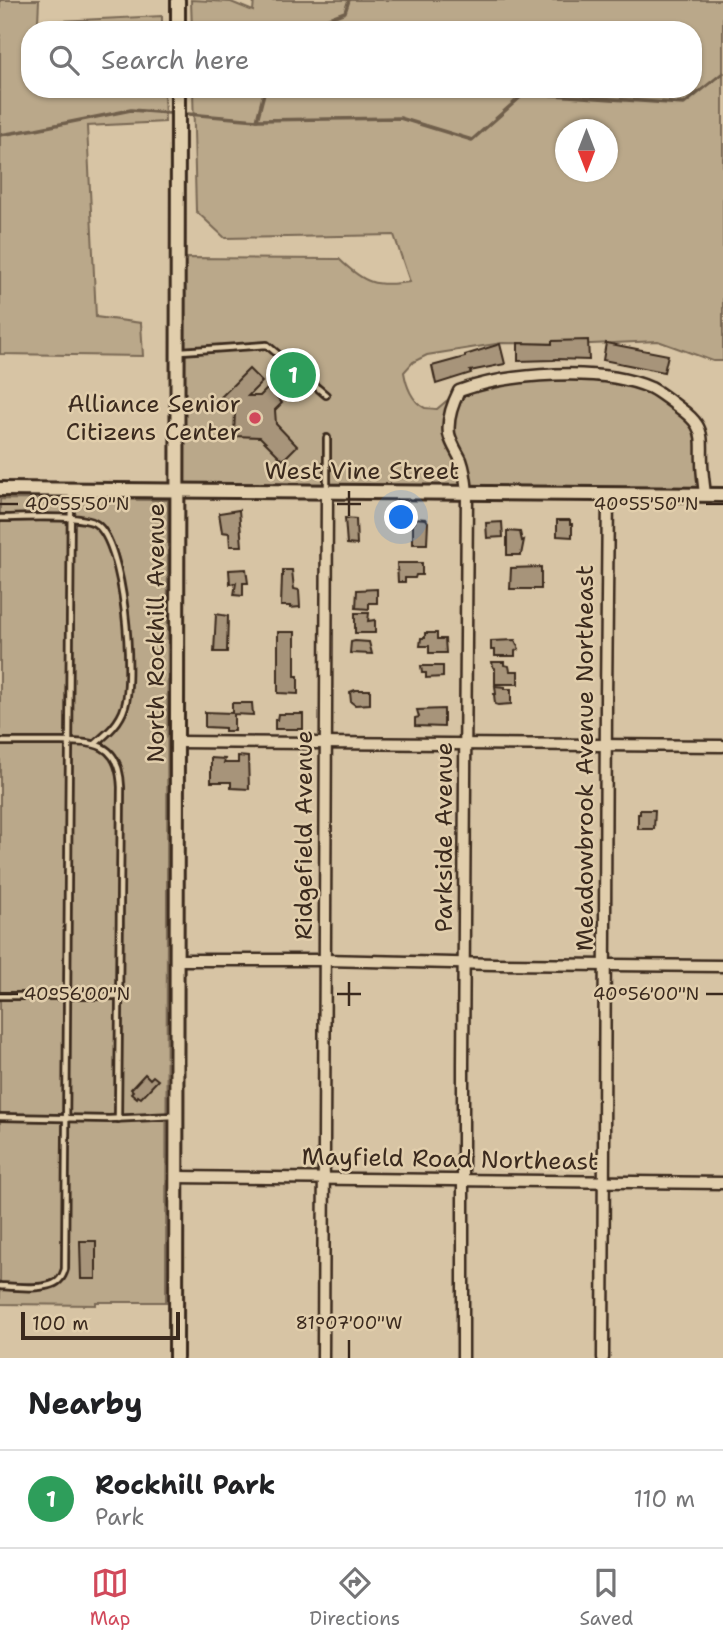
<!DOCTYPE html>
<html lang="en">
<head>
<meta charset="utf-8">
<style>
  body { margin:0; font-family:"Shantell Sans",sans-serif; background:#f6f6f6; color:#202124 }
  .compass { position:absolute; left:555px; top:119px; width:63px; height:63px; border-radius:50%; background:#fff; box-shadow:0 2px 5px #0004; rotate:180deg }
  .scale { position:absolute; left:21px; bottom:18px; width:159px; box-sizing:border-box; padding-left:7px; border:4px solid #3b2a1e; border-top:0; font-size:19px; line-height:24px; white-space:nowrap; color:#3b2a1e; -webkit-text-stroke:5px #e1ceac; paint-order:stroke }
  .you { position:absolute; left:402px; top:518px; width:24px; height:24px; margin:-18px; border:5px solid #fff; border-radius:50%; background:#1a73e8; box-shadow:0 0 0 10px #1a73e833 }
  .badge { display:grid; place-items:center; width:46px; height:46px; border-radius:50%; background:#d1495b; color:#fff; font-size:23px; font-weight:700 }
  .pin { position:absolute; translate:-50% -50%; border:4px solid #fff; box-shadow:0 2px 7px #0006 }
  .list { margin:0; padding:0; list-style:none }
  h2 { display:flex; justify-content:space-between; align-items:center; height:91px; margin:0; padding:0 28px; font-size:30px }
  h2 small { font-size:23px; font-weight:400; color:#757577 }
  .list li { display:grid; grid-template-columns:46px 1fr auto; gap:21px; align-items:center; box-sizing:border-box; height:98px; padding:0 28px; border-top:2px solid #e0e0e0 }
  .list b { display:block; font-size:26px; white-space:nowrap }
  .list p { margin:0; font-size:23px; white-space:nowrap; color:#757577 }
  .list em { font-size:23px; font-style:normal; color:#757577 }
  .icon { flex:none; width:38px; height:38px; fill:none; stroke:currentColor; stroke-width:2; stroke-linecap:round; stroke-linejoin:round }
  .map { position:relative; flex:none; width:723px; height:1358px; overflow:hidden }
  .search { position:absolute; background:#fff; box-shadow:0 2px 5px #0004; left:21px; right:21px; top:21px; height:77px; display:flex; align-items:center; gap:18px; box-sizing:border-box; padding:0 24px; border-radius:28px; color:#757577; font-size:26px }
  .sheet { height:189px; background:#fff }
  nav { display:flex; justify-content:space-around; align-items:center; box-sizing:border-box; height:98px; border-top:2px solid #e0e0e0; background:#fff; font-size:19px; color:#757577 }
  nav a { display:grid; justify-items:center; gap:4px }
  nav .on { color:#d1495b }
  .map>svg:first-child { display:block }
</style>
</head>
<body>
<div class="map">
<svg width="723" height="1358" viewBox="0 0 723 1358">
  <rect width="100%" height="100%" fill="#d7c4a4"/>
  <filter id="ink" filterUnits="userSpaceOnUse"><feTurbulence type="fractalNoise" baseFrequency=".0143" numOctaves="2"/><feDisplacementMap in="SourceGraphic" scale="14" xChannelSelector="R" yChannelSelector="G"/><feConvolveMatrix kernelMatrix="1 2 1 2 8 2 1 2 1" color-interpolation-filters="sRGB"/></filter>
  <g filter="url(#ink)">
    <!-- green -->
    <g fill="#baa88a" stroke="#7a6954" stroke-width="2" fill-rule="evenodd">
      <polygon points="0,0 39,0 38,22 162,16 162,30 30,30 30,89 164,89 165,122 87,126 96,317 141,323 143,356 0,354"/>
      <path d="M191 0 231 2 253 11 254 0H723V361H713L658 341 591 344 502 343 427 355 413 362 404 372C406 385 412 402 425 408 426 408 435 409 437 409 448 398 463 390 479 386 489 384 500 383 511 382 550 378 602 375 639 387 653 392 688 417 694 430 699 439 698 477 698 489L180 484 182 258 339 259C365 284 375 287 410 282L394 235 225 238 196 211 193 89H693V30H192ZM566 130H608V172H566Z"/>
      <polygon points="0,499 168,500 166,1302 96,1302 96,1305 0,1304"/>
    </g>
    <g fill="none" stroke-linecap="round" stroke-linejoin="round">
      <!-- stream -->
      <g stroke="#6f5e4b" stroke-width="3.5">
        <polyline points="297,30 345,12 349,0"/>
        <polyline points="188,114 257,120 400,118 472,140 525,93 684,104 723,73"/>
        <polyline points="257,120 265,89"/>
        <polyline points="0,135 36,129 131,110 169,113"/>
      </g>
    </g>
    <!-- building -->
    <g fill="#a7947a" stroke="#3b2a1e" stroke-width="2">
      <polygon points="588,340 589,360 555,359 554,360 518,361 518,343 552,344 552,341"/>
      <polygon points="606,343 668,355 664,372 603,360"/>
      <polygon points="500,344 505,364 470,371 471,373 436,384 432,366 465,357 465,355"/>
      <polygon points="249,369 262,382 248,396 260,396 275,381 291,382 290,397 276,396 282,403 275,410 276,424 297,446 283,460 260,437 234,436 235,411 221,397"/>
      <polygon points="239,510 242,546 230,546 229,533 222,532 219,513"/>
      <polygon points="345,518 356,519 357,545 347,544"/>
      <polygon points="414,518 426,519 428,522 427,544 413,544 413,522 415,522"/>
      <polygon points="557,520 570,520 570,524 572,524 572,537 557,536"/>
      <polygon points="502,522 503,537 487,538 486,523"/>
      <polygon points="507,531 520,532 522,541 524,540 521,555 507,555"/>
      <polygon points="397,563 422,563 422,575 416,575 415,578 405,578 405,582 398,582"/>
      <polygon points="541,567 541,589 510,589 511,568"/>
      <polygon points="246,569 248,583 243,583 243,596 234,595 236,583 230,584 229,570"/>
      <polygon points="283,570 292,570 294,589 299,590 300,607 290,608 290,606 281,606 282,576 283,576"/>
      <polygon points="377,589 377,603 369,603 369,609 356,608 357,590"/>
      <polygon points="355,613 369,613 368,621 375,620 375,633 355,633"/>
      <polygon points="216,614 228,616 227,652 214,652"/>
      <polygon points="278,632 295,632 295,676 298,676 298,694 278,693"/>
      <polygon points="425,633 437,633 437,639 445,639 446,653 429,653 429,646 420,646 421,638 425,638"/>
      <polygon points="515,640 519,649 515,651 515,656 495,656 495,650 491,650 491,641"/>
      <polygon points="355,641 369,642 372,654 350,653 351,642"/>
      <polygon points="492,662 504,662 504,665 509,666 510,671 518,671 518,684 495,684 495,668 493,667"/>
      <polygon points="421,666 443,666 443,677 426,678 426,673 422,673"/>
      <polygon points="495,686 505,687 505,689 511,689 511,704 498,705 495,704 494,694 496,694"/>
      <polygon points="355,690 370,690 370,704 355,705 351,702 350,692"/>
      <polygon points="232,703 252,703 253,715 234,714 234,731 225,731 225,728 205,727 205,712 232,713"/>
      <polygon points="444,709 444,727 415,726 415,718 419,717 417,710"/>
      <polygon points="278,714 303,714 303,729 275,729 275,720 277,720"/>
      <polygon points="238,756 248,757 249,789 231,788 231,782 211,782 211,758 225,759 224,763 238,763"/>
      <polygon points="640,810 655,810 654,829 638,829 638,814 640,814"/>
      <polygon points="145,1074 150,1079 153,1076 158,1080 141,1098 138,1096 137,1098 131,1093 133,1091 131,1089"/>
      <polygon points="80,1241 96,1241 96,1279 81,1279"/>
    </g>
    <g fill="none" stroke-linecap="round" stroke-linejoin="round">
      <defs>
        <g id="service">
          <polyline points="181,351 267,345 326,395"/>
          <polyline points="327,438 327,491"/>
          <path d="M0 518C20 518 82 514 96 524 125 543 134 675 125 706 120 723 108 733 95 744"/>
          <path d="M0 742C18 742 37 742 55 742 92 742 119 740 121 787L118 1119"/>
          <polyline points="0,996 119,996"/>
          <polyline points="0,1117 109,1119 175,1116"/>
          <path d="M0 1286C15 1287 51 1291 60 1279 63 1276 64 1272 65 1269L71 490"/>
        </g>
        <g id="minor">
          <polyline points="177,742 723,746"/>
          <polyline points="176,960 324,960 495,964 723,966"/>
          <polyline points="176,1177 723,1183"/>
          <polyline points="323,1358 327,492"/>
          <path d="M463 1358V1064L467 493C466 481 465 471 461 460 457 452 451 443 449 434 447 420 453 403 459 391 509 373 601 366 651 388 659 392 666 398 673 403 682 410 692 416 697 425 704 436 701 450 702 462 702 473 704 484 705 495"/>
          <polyline points="603,1358 606,702 608,494"/>
        </g>
        <g id="tertiary">
          <polyline points="178,30 178,0"/>
          <polyline points="0,489 723,495"/>
          <polyline points="176,1358 178,89"/>
        </g>
      </defs>
      <!-- service casing -->
      <use href="#service" stroke="#3b2a1e" stroke-width="10"/>
      <!-- minor casing -->
      <use href="#minor" stroke="#3b2a1e" stroke-width="15"/>
      <!-- tertiary casing -->
      <use href="#tertiary" stroke="#3b2a1e" stroke-width="18"/>
      <!-- service -->
      <use href="#service" stroke="#e1ceac" stroke-width="4.5"/>
      <!-- minor -->
      <use href="#minor" stroke="#e1ceac" stroke-width="10"/>
      <!-- tertiary -->
      <use href="#tertiary" stroke="#e1ceac" stroke-width="12"/>
    </g>
  </g>
  <!-- ticks -->
  <path fill="none" stroke="#3b2a1e" stroke-width="2.5" d="M349 491V516M0 504H18M337 504H361M706 504H723M349 982V1006M0 994H18M337 994H361M706 994H723M349 1340V1358"/>
  <!-- markers -->
  <circle fill="#d1495b" stroke="#e1ceac" stroke-width="2.5" cx="255" cy="418" r="7"/>
  <g text-anchor="middle" stroke-width="5" stroke-linejoin="round" paint-order="stroke">
    <!-- poi labels -->
    <g font-size="24" fill="#3b2a1e" stroke="#e1ceac" text-anchor="end">
      <text x="241" y="412">Alliance Senior<tspan x="241" dy="28">Citizens Center</tspan></text>
    </g>
    <!-- street labels -->
    <g font-size="24" fill="#3b2a1e" stroke="#e1ceac">
      <text x="362" y="479">West Vine Street</text>
      <text transform="translate(156 633) rotate(-90)" y="8">North Rockhill Avenue</text>
      <text transform="translate(585 758) rotate(-90)" y="8">Meadowbrook Avenue Northeast</text>
      <text transform="translate(304 835) rotate(-90)" y="8">Ridgefield Avenue</text>
      <text transform="translate(444 837) rotate(-90)" y="8">Parkside Avenue</text>
      <text transform="translate(450 1159) rotate(1)" y="8">Mayfield Road Northeast</text>
    </g>
  </g>
  <g font-size="18" text-anchor="middle" fill="#3b2a1e" stroke="#e1ceac" stroke-width="5" stroke-linejoin="round" paint-order="stroke">
    <text x="77" y="510">40°55'50"N</text>
    <text x="646" y="510">40°55'50"N</text>
    <text x="77" y="1000">40°56'00"N</text>
    <text x="646" y="1000">40°56'00"N</text>
    <text x="349" y="1329">81°07'00"W</text>
  </g>
</svg>
<svg class="compass" viewBox="-18 -18 36 36"><path d="M0-13l5 13h-10z" fill="#e53935"/><path d="M0 13l5-13h-10z" fill="#757577"/></svg>
<div class="scale">100 m</div>
<div class="you"></div>
<div class="pin badge" style="left:293px;top:375px;background:#2e9e5b">1</div>
<div class="search"><svg class="icon" aria-label="search" viewBox="0 0 24 24"><circle cx="10" cy="10" r="6"/><path d="M15 15l6 6"/></svg>Search here</div>
</div>
<section class="sheet">
<h2>Nearby<small></small></h2>
<ul class="list">
<li><span class="badge" style="background:#2e9e5b">1</span><div><b>Rockhill Park</b><p>Park</p></div><em>110 m</em></li>
</ul>
</section>
<nav>
<a class="on"><svg class="icon" aria-label="map" viewBox="0 0 24 24"><path d="M3 6l6-2 6 2 6-2v14l-6 2-6-2-6 2zM9 4v14M15 6v14"/></svg>Map</a>
<a><svg class="icon" aria-label="directions" viewBox="0 0 24 24"><path d="M12 3l9 9-9 9-9-9zM9 14v-3h6M13 9l2 2-2 2"/></svg>Directions</a>
<a><svg class="icon" aria-label="saved" viewBox="0 0 24 24"><path d="M7 4h10v16l-5-4-5 4z"/></svg>Saved</a>
</nav>
</body>
</html>
